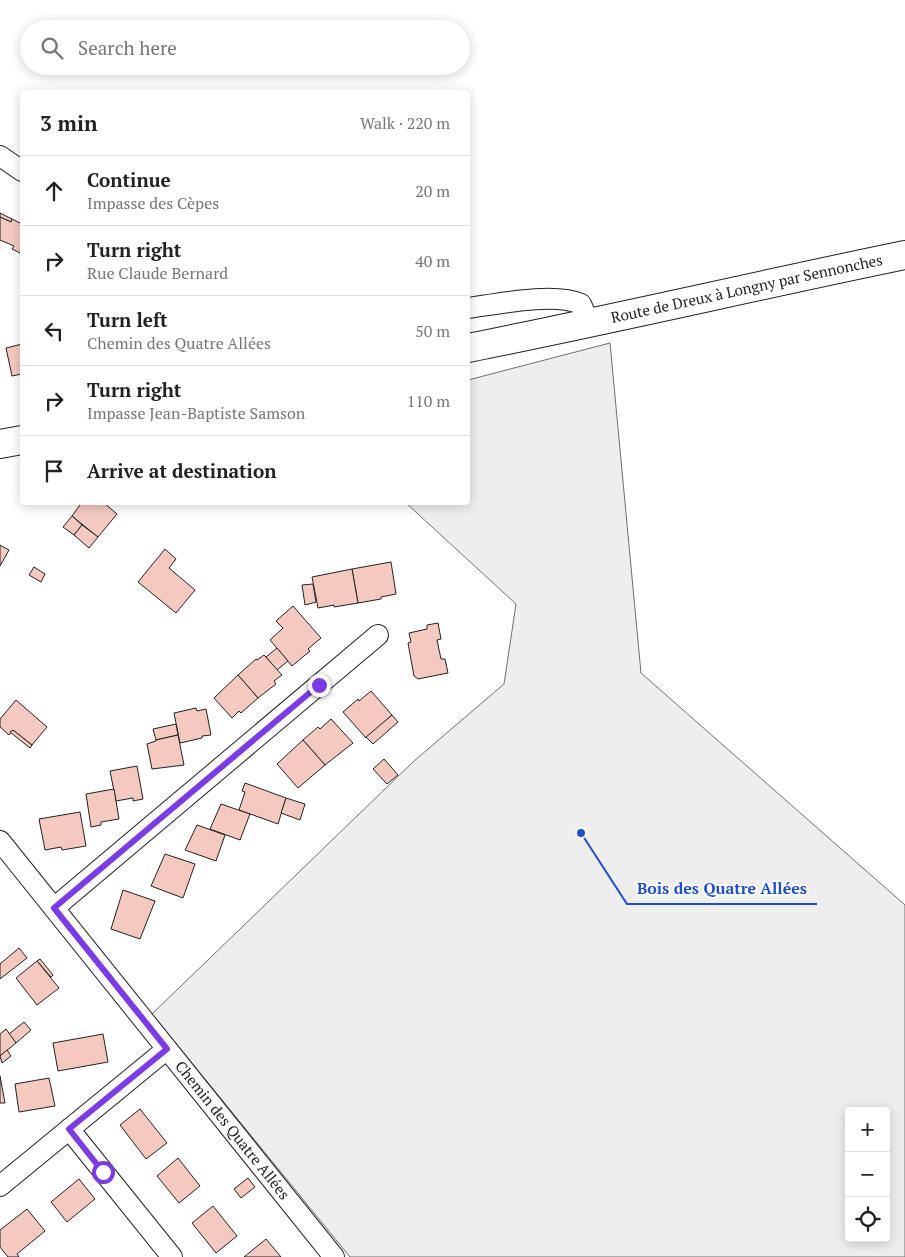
<!DOCTYPE html>
<html lang="en">
<head>
<meta charset="utf-8">
<style>
  body { margin:0; font-family:"PT Serif",serif; background:#f6f6f6; color:#222 }
  .controls { position:absolute; right:15px; bottom:15px; display:grid; overflow:hidden; border-radius:5px; box-shadow:0 2px 12px #0003 }
  .controls button { width:45px; height:45px; display:grid; place-items:center; padding:0; border:0; border-bottom:1px solid #e0e0e0; background:#fff; color:#222; font:25px sans-serif }
  .stop { position:absolute; width:15px; height:15px; margin:-11px; border:4px solid #7c3aed; border-radius:50%; background:#fff }
  .stop.end { background:#7c3aed; border-color:#fff; box-shadow:0 1px 5px #0008 }
  .list { margin:0; padding:0; list-style:none }
  h2 { display:flex; justify-content:space-between; align-items:center; height:65px; margin:0; padding:0 20px; font-size:21px }
  h2 small { font-size:16px; font-weight:400; color:#767676 }
  .list li { display:grid; grid-template-columns:32px 1fr auto; gap:15px; align-items:center; box-sizing:border-box; height:70px; padding:0 20px; border-top:1px solid #e0e0e0 }
  .list b { display:block; font-size:19px; white-space:nowrap }
  .list p { margin:0; font-size:16px; white-space:nowrap; color:#767676 }
  .list em { font-size:16px; font-style:normal; color:#767676 }
  .icon { flex:none; width:28px; height:28px; fill:none; stroke:currentColor; stroke-width:2; stroke-linecap:round; stroke-linejoin:round }
  .map { position:relative; flex:none; width:905px; height:1257px; overflow:hidden }
  .search { position:absolute; background:#fff; box-shadow:0 2px 12px #0003; left:20px; top:20px; width:450px; height:55px; display:flex; align-items:center; gap:12px; box-sizing:border-box; padding:0 18px; border-radius:28px; color:#767676; font-size:19px }
  .panel { position:absolute; background:#fff; box-shadow:0 2px 12px #0003; left:20px; top:90px; width:450px; height:415px; border-radius:5px }
  .map>svg:first-child { display:block }
</style>
</head>
<body>
<div class="map">
<svg width="905" height="1257" viewBox="0 0 905 1257">
  <rect width="100%" height="100%" fill="#fff"/>
  <!-- green -->
  <path fill="#eee" stroke="#6f6f6f" fill-rule="evenodd" d="M610 343 641 673 905 905V1257H350L152 1014 414 761 504 684 516 604 406 503 468 502V380ZM849 1111H886V1238H849Z"/>
  <!-- building -->
  <g fill="#f3c9c0" stroke="#222">
    <polygon points="0,213 12,219 11,222 0,217"/>
    <polygon points="0,217 11,222 12,219 22,224 22,254 12,249 14,246 0,240"/>
    <polygon points="22,344 22,374 12,376 6,348"/>
    <polygon points="82,502 103,502 117,514 98,537 72,516"/>
    <polygon points="72,516 82,525 74,535 63,527"/>
    <polygon points="82,525 98,537 89,548 74,535"/>
    <polygon points="0,545 9,550 0,566"/>
    <polygon points="165,549 176,559 169,568 195,590 176,613 138,582"/>
    <polygon points="391,562 396,594 381,597 381,599 358,603 352,569"/>
    <polygon points="34,567 45,574 41,582 29,575"/>
    <polygon points="352,569 358,603 334,607 334,605 318,608 312,577"/>
    <polygon points="313,584 316,602 305,605 302,585"/>
    <polygon points="293,606 321,638 308,649 310,651 292,666 270,640 283,628 276,621"/>
    <polygon points="438,623 441,639 437,640 441,659 445,659 448,673 418,679 414,676 408,643 411,642 409,633 427,629 427,625"/>
    <polygon points="277,648 288,661 277,670 266,657"/>
    <polygon points="264,655 282,675 274,681 276,684 258,698 238,675 256,659 257,660"/>
    <polygon points="238,675 258,698 241,713 239,711 232,718 214,698"/>
    <polygon points="371,691 392,715 366,738 343,712 358,699 359,701"/>
    <polygon points="16,700 47,727 32,745 13,730 9,735 0,727 0,719"/>
    <polygon points="196,708 197,711 206,709 211,735 202,736 202,738 180,743 174,713"/>
    <polygon points="392,715 398,722 373,744 366,737"/>
    <polygon points="331,719 353,743 325,765 303,740 318,727 320,729"/>
    <polygon points="176,724 178,735 156,740 153,729"/>
    <polygon points="13,730 32,745 30,748 10,732"/>
    <polygon points="178,735 184,765 152,769 147,744 156,741 156,740"/>
    <polygon points="303,740 325,765 298,788 277,764"/>
    <polygon points="384,759 398,775 387,784 373,769"/>
    <polygon points="137,766 143,799 133,801 133,798 116,801 110,771"/>
    <polygon points="245,783 286,798 278,824 239,810 245,792 242,791"/>
    <polygon points="114,789 119,819 101,822 101,825 91,827 86,794"/>
    <polygon points="286,798 305,804 300,820 281,813"/>
    <polygon points="221,804 250,814 240,840 210,829"/>
    <polygon points="80,812 86,846 62,850 61,847 45,850 39,819"/>
    <polygon points="197,825 225,835 216,861 185,850"/>
    <polygon points="165,854 195,864 183,898 151,886"/>
    <polygon points="123,890 155,901 140,939 111,929"/>
    <polygon points="19,948 27,958 0,979 0,964"/>
    <polygon points="40,959 53,975 51,977 37,961"/>
    <polygon points="37,961 59,988 37,1005 16,978"/>
    <polygon points="24,1022 31,1030 16,1043 9,1034"/>
    <polygon points="6,1029 16,1043 0,1056 0,1034"/>
    <polygon points="103,1034 108,1062 58,1071 53,1043"/>
    <polygon points="7,1050 11,1056 2,1063 0,1056"/>
    <polygon points="0,1076 5,1103 0,1103"/>
    <polygon points="49,1078 55,1106 19,1112 15,1084"/>
    <polygon points="140,1109 167,1143 146,1159 120,1125"/>
    <polygon points="178,1158 200,1186 179,1203 157,1176"/>
    <polygon points="248,1178 255,1187 241,1198 234,1189"/>
    <polygon points="79,1179 95,1199 67,1222 51,1202"/>
    <polygon points="213,1206 237,1236 216,1253 192,1223"/>
    <polygon points="27,1209 45,1231 17,1254 19,1257 8,1257 0,1247 0,1230"/>
    <polygon points="266,1239 281,1257 244,1257"/>
  </g>
  <g fill="none" stroke-linecap="round" stroke-linejoin="round">
    <defs>
      <g id="minor">
        <polyline points="0,156 22,171"/>
        <path d="M468 308C497 304 554 292 581 304L590 324"/>
        <path id="s1" d="M0 841 334 1257"/>
        <polyline points="54,908 378,635"/>
        <polyline points="69,1129 172,1257"/>
        <polyline points="0,1186 167,1049"/>
      </g>
      <g id="secondary">
        <path id="s2" d="M468 348C614 319 759 285 905 255"/>
        <polyline points="0,444 22,440"/>
      </g>
    </defs>
    <!-- minor casing -->
    <use href="#minor" stroke="#222" stroke-width="22"/>
    <!-- secondary casing -->
    <use href="#secondary" stroke="#222" stroke-width="30"/>
    <!-- minor -->
    <use href="#minor" stroke="#fff" stroke-width="20"/>
    <!-- secondary -->
    <use href="#secondary" stroke="#fff" stroke-width="28"/>
  </g>
  <g fill="none" stroke-linecap="round" stroke-linejoin="round">
    <!-- route -->
    <polyline stroke="#7c3aed" stroke-width="6" points="103,1172 69,1129 167,1049 54,908 319,685"/>
  </g>
  <g text-anchor="middle" stroke-width="4" stroke-linejoin="round" paint-order="stroke">
    <!-- street labels -->
    <g font-size="15" fill="#222" stroke="#fff">
      <text dy="5" stroke="none"><textPath href="#s2" startOffset="285">Route de Dreux à Longny par Sennonches</textPath></text>
      <text dy="5" stroke="none"><textPath href="#s1" startOffset="371">Chemin des Quatre Allées</textPath></text>
    </g>
  </g>
  <!-- callouts -->
  <path fill="none" stroke="#1d4ed8" stroke-width="2" d="M581 833L627 904H817"/>
  <circle fill="#1d4ed8" stroke="#fff" stroke-width="2" cx="581" cy="833" r="5"/>
  <g font-size="16" text-anchor="middle" font-weight="bold" fill="#1d4ed8" stroke="#fff" stroke-width="4" stroke-linejoin="round" paint-order="stroke">
    <text x="722" y="894">Bois des Quatre Allées</text>
  </g>
</svg>
<div class="controls">
<button>+</button>
<button>−</button>
<button><svg class="icon" aria-label="locate" viewBox="0 0 24 24"><circle cx="12" cy="12" r="6"/><path d="M12 2v4M12 18v4M2 12h4M18 12h4"/></svg></button>
</div>
<div class="stop" style="left:103px;top:1172px"></div>
<div class="stop end" style="left:319px;top:685px"></div>
<div class="search"><svg class="icon" aria-label="search" viewBox="0 0 24 24"><circle cx="10" cy="10" r="6"/><path d="M15 15l6 6"/></svg>Search here</div>
<section class="panel">
<h2>3 min<small>Walk · 220 m</small></h2>
<ul class="list">
<li><svg class="icon" aria-label="ahead" viewBox="0 0 24 24"><path d="M12 20V5M6 11l6-6 6 6"/></svg><div><b>Continue</b><p>Impasse des Cèpes</p></div><em>20 m</em></li>
<li><svg class="icon" aria-label="right" viewBox="0 0 24 24"><path d="M7 20v-9h11M14 6l5 5-5 5"/></svg><div><b>Turn right</b><p>Rue Claude Bernard</p></div><em>40 m</em></li>
<li><svg class="icon" aria-label="left" viewBox="0 0 24 24"><path d="M17 20v-9H6M10 6l-5 5 5 5"/></svg><div><b>Turn left</b><p>Chemin des Quatre Allées</p></div><em>50 m</em></li>
<li><svg class="icon" aria-label="right" viewBox="0 0 24 24"><path d="M7 20v-9h11M14 6l5 5-5 5"/></svg><div><b>Turn right</b><p>Impasse Jean-Baptiste Samson</p></div><em>110 m</em></li>
<li><svg class="icon" aria-label="arrive" viewBox="0 0 24 24"><path d="M6 21V4h12l-3 4 3 4H6"/></svg><div><b>Arrive at destination</b></div></li>
</ul>
</section>
</div>
</body>
</html>
